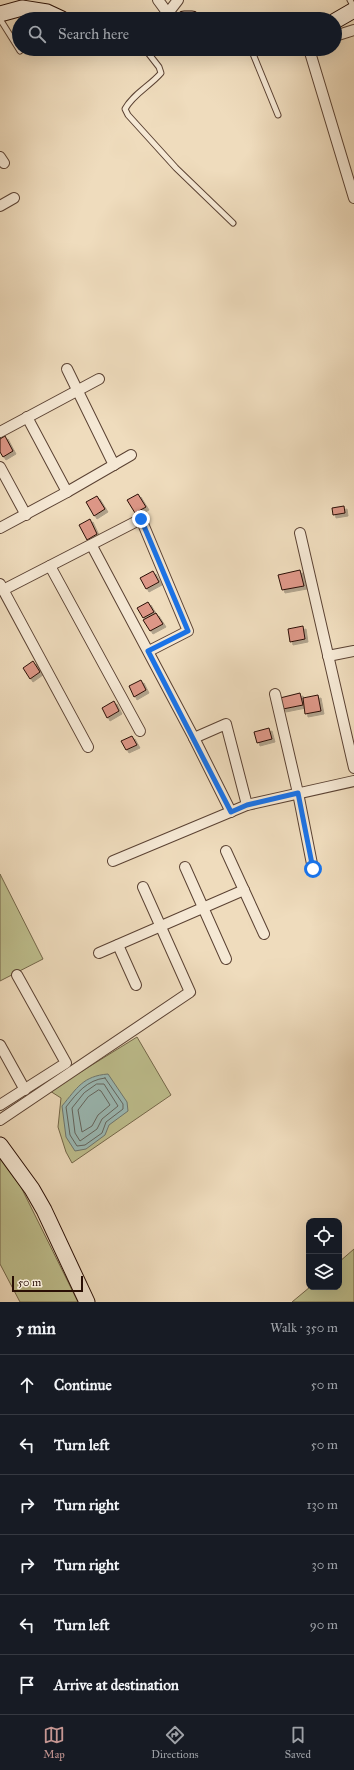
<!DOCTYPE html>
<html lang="en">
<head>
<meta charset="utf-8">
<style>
  body { margin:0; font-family:"IM FELL Great Primer",serif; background:#20242c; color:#f1f3f6 }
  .controls { position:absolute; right:12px; bottom:12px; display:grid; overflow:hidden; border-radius:8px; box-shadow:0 4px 16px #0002 }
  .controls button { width:36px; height:36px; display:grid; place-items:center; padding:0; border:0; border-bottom:1px solid #363941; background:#171b24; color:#f1f3f6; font:20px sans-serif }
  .scale { position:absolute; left:12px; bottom:10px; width:71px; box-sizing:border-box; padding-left:4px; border:2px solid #2a0f05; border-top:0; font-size:11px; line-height:14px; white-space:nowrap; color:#2a0f05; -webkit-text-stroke:3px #f5e8d4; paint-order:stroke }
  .stop { position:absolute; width:12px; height:12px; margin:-9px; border:3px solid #1a73e8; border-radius:50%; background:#fff }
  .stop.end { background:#1a73e8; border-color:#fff; box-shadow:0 1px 4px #0008 }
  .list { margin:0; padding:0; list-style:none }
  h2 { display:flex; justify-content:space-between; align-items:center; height:52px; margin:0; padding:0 16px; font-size:17px }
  h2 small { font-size:13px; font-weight:400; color:#9ea1a6 }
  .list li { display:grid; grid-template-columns:26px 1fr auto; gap:12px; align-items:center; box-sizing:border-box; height:60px; padding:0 16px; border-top:1px solid #363941 }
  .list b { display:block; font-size:15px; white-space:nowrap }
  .list em { font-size:13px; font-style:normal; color:#9ea1a6 }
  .icon { flex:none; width:22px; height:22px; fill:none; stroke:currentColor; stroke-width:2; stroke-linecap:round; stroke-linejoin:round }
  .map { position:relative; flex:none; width:354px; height:1302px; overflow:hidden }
  .search { position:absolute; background:#171b24; box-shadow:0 4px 16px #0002; left:12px; right:12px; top:12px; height:44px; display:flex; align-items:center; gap:10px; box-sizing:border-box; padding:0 14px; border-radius:22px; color:#9ea1a6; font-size:15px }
  .sheet { height:412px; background:#171b24 }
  nav { display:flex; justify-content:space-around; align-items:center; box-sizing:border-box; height:56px; border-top:1px solid #363941; background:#171b24; font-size:11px; color:#9ea1a6 }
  nav a { display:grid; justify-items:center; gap:2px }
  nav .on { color:#c59692 }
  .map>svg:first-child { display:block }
</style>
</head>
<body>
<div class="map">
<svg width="354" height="1302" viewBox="0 0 354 1302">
  <defs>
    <filter id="shadow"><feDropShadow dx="3" dy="3" stdDeviation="0" flood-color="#0004"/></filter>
  </defs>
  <rect width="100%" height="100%" fill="#efdcbd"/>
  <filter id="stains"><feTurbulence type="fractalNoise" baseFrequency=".005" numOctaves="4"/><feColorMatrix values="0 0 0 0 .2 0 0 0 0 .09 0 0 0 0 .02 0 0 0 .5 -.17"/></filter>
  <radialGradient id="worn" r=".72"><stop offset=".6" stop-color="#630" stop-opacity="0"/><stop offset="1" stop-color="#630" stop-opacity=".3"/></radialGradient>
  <!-- green -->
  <g fill="#bebf8e" stroke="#74674a">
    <polygon points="0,874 43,959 0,981"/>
    <polygon points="137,1037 171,1095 72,1163 66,1152 58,1127 61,1098 50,1091"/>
    <polygon points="0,1158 21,1187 78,1302 20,1302 0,1264"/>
    <polygon points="354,1249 354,1302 292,1302 310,1287 339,1287 339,1262"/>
  </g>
  <!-- water -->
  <path fill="#9abab6" stroke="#6d766f" d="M108 1074 127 1102 128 1111 109 1125 105 1135 86 1149 75 1151 66 1137 62 1106C77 1088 83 1076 108 1074Z"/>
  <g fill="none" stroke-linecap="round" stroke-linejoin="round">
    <!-- shore -->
    <g stroke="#62645e" stroke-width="1">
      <path d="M105 1078 123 1104V1109L106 1122 102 1133 85 1145 77 1146 70 1135 66 1107C77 1093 87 1080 105 1078Z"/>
      <polygon points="97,1084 104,1084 118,1106 102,1119 97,1129 80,1141 75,1133 72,1108 84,1093"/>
      <polygon points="99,1090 101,1091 110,1105 98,1115 92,1126 82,1132 78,1110 88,1097"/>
    </g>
  </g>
  <!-- building -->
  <g fill="#dd9787" stroke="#2a0f05" filter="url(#shadow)">
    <polygon points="5,436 13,451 3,457 0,452 0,439"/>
    <polygon points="138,494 146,507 135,513 127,500"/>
    <polygon points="97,496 105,509 94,516 86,502"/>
    <polygon points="344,506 345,513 333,515 332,508"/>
    <polygon points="90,519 97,534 87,540 79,525"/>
    <polygon points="300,570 304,586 282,590 278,575"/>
    <polygon points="153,571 159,582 146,589 140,578"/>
    <polygon points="148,602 154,612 143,618 137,608"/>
    <polygon points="156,613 163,624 150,631 143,620"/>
    <polygon points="303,626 305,639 290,642 288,629"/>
    <polygon points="33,661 40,672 30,679 23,668"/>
    <polygon points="141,680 146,690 134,697 129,686"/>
    <polygon points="300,693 303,705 283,709 280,698"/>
    <polygon points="318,695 321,711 305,714 303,698"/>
    <polygon points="114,701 119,711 107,718 102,708"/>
    <polygon points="269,728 272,739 257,743 254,732"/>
    <polygon points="132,736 137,745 126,750 121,741"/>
  </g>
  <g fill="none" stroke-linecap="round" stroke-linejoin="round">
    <defs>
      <g id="service">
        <polyline points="350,0 354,7"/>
        <polyline points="0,19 20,51"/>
        <path d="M145 49 159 67 161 73C150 86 133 94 125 109L128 115 176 168 233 223"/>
        <polyline points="251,49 278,115"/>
      </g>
      <g id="minor">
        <polyline points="158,0 172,19"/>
        <polyline points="168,13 178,0"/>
        <polyline points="335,36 354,30"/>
        <polyline points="309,49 354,198"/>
        <polyline points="0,157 4,163"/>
        <polyline points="0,206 14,198"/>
        <polyline points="67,369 114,465"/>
        <polyline points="27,417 67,492"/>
        <polyline points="0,432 99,379"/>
        <polyline points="0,467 26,515"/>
        <polyline points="0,528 67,492 131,455"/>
        <polyline points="300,533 354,768"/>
        <polyline points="92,546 194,738 231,812"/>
        <polyline points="50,566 140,731"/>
        <polyline points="0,584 88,747"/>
        <polyline points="3,590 141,519 188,631 149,651"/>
        <polyline points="328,656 354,651"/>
        <polyline points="275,694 298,793 313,869"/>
        <polyline points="194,738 226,724 247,805"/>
        <polyline points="226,851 264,934"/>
        <polyline points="113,861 247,805 354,781"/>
        <polyline points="185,867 226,959"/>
        <polyline points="118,945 136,985"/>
        <polyline points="99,953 244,890"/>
        <polyline points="0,1045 25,1090"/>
        <polyline points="0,1105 66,1063 17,975"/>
        <polyline points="0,1120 190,992 143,887"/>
      </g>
      <g id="secondary">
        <polyline points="0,14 22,8 47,12 62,19"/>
        <polyline points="184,19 192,19"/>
        <polyline points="335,21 354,10"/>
        <polyline points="0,1145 32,1189 44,1210 87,1302"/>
      </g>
    </defs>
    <!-- service casing -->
    <use href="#service" stroke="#5b4233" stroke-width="7"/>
    <!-- minor casing -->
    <use href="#minor" stroke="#5b4233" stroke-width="12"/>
    <!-- secondary casing -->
    <use href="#secondary" stroke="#2a0f05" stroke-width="17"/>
    <!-- service -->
    <use href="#service" stroke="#f5e8d4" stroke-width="5"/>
    <!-- minor -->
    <use href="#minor" stroke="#f5e8d4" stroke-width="10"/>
    <!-- secondary -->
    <use href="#secondary" stroke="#f5e8d4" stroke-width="15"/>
  </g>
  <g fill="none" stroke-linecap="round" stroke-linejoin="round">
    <!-- route -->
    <polyline stroke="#1a73e8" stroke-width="5" points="141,519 188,631 148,651 231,812 247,805 298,793 313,869"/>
  </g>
  <rect width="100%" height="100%" filter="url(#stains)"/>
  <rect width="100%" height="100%" fill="url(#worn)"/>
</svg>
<div class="controls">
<button><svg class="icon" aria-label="locate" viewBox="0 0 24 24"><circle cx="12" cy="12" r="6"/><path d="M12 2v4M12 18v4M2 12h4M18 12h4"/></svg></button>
<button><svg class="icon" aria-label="layers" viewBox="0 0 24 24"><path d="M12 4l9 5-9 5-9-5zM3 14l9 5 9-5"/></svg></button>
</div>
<div class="scale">50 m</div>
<div class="stop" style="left:313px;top:869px"></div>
<div class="stop end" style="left:141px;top:519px"></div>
<div class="search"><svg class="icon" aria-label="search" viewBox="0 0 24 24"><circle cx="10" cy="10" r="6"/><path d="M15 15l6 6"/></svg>Search here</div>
</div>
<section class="sheet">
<h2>5 min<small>Walk · 350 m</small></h2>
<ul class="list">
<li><svg class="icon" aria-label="ahead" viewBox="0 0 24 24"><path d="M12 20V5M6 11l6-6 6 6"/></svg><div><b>Continue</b></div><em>50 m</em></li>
<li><svg class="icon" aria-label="left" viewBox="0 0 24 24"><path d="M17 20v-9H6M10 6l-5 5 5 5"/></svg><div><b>Turn left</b></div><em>50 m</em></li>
<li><svg class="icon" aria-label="right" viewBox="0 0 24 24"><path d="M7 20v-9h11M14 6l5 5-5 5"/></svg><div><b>Turn right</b></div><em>130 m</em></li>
<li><svg class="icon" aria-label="right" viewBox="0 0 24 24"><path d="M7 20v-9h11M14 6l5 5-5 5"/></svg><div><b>Turn right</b></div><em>30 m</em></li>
<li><svg class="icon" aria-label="left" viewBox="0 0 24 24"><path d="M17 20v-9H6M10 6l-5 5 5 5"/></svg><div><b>Turn left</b></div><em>90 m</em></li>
<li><svg class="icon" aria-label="arrive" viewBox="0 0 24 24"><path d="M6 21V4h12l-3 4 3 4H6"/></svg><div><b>Arrive at destination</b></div></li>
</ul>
</section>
<nav>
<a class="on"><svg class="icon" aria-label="map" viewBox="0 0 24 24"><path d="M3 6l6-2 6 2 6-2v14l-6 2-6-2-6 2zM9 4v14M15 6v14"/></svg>Map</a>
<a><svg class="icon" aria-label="directions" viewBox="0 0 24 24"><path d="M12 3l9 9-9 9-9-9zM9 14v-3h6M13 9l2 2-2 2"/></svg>Directions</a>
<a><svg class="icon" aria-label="saved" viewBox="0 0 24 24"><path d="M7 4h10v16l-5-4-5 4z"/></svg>Saved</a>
</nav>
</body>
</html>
